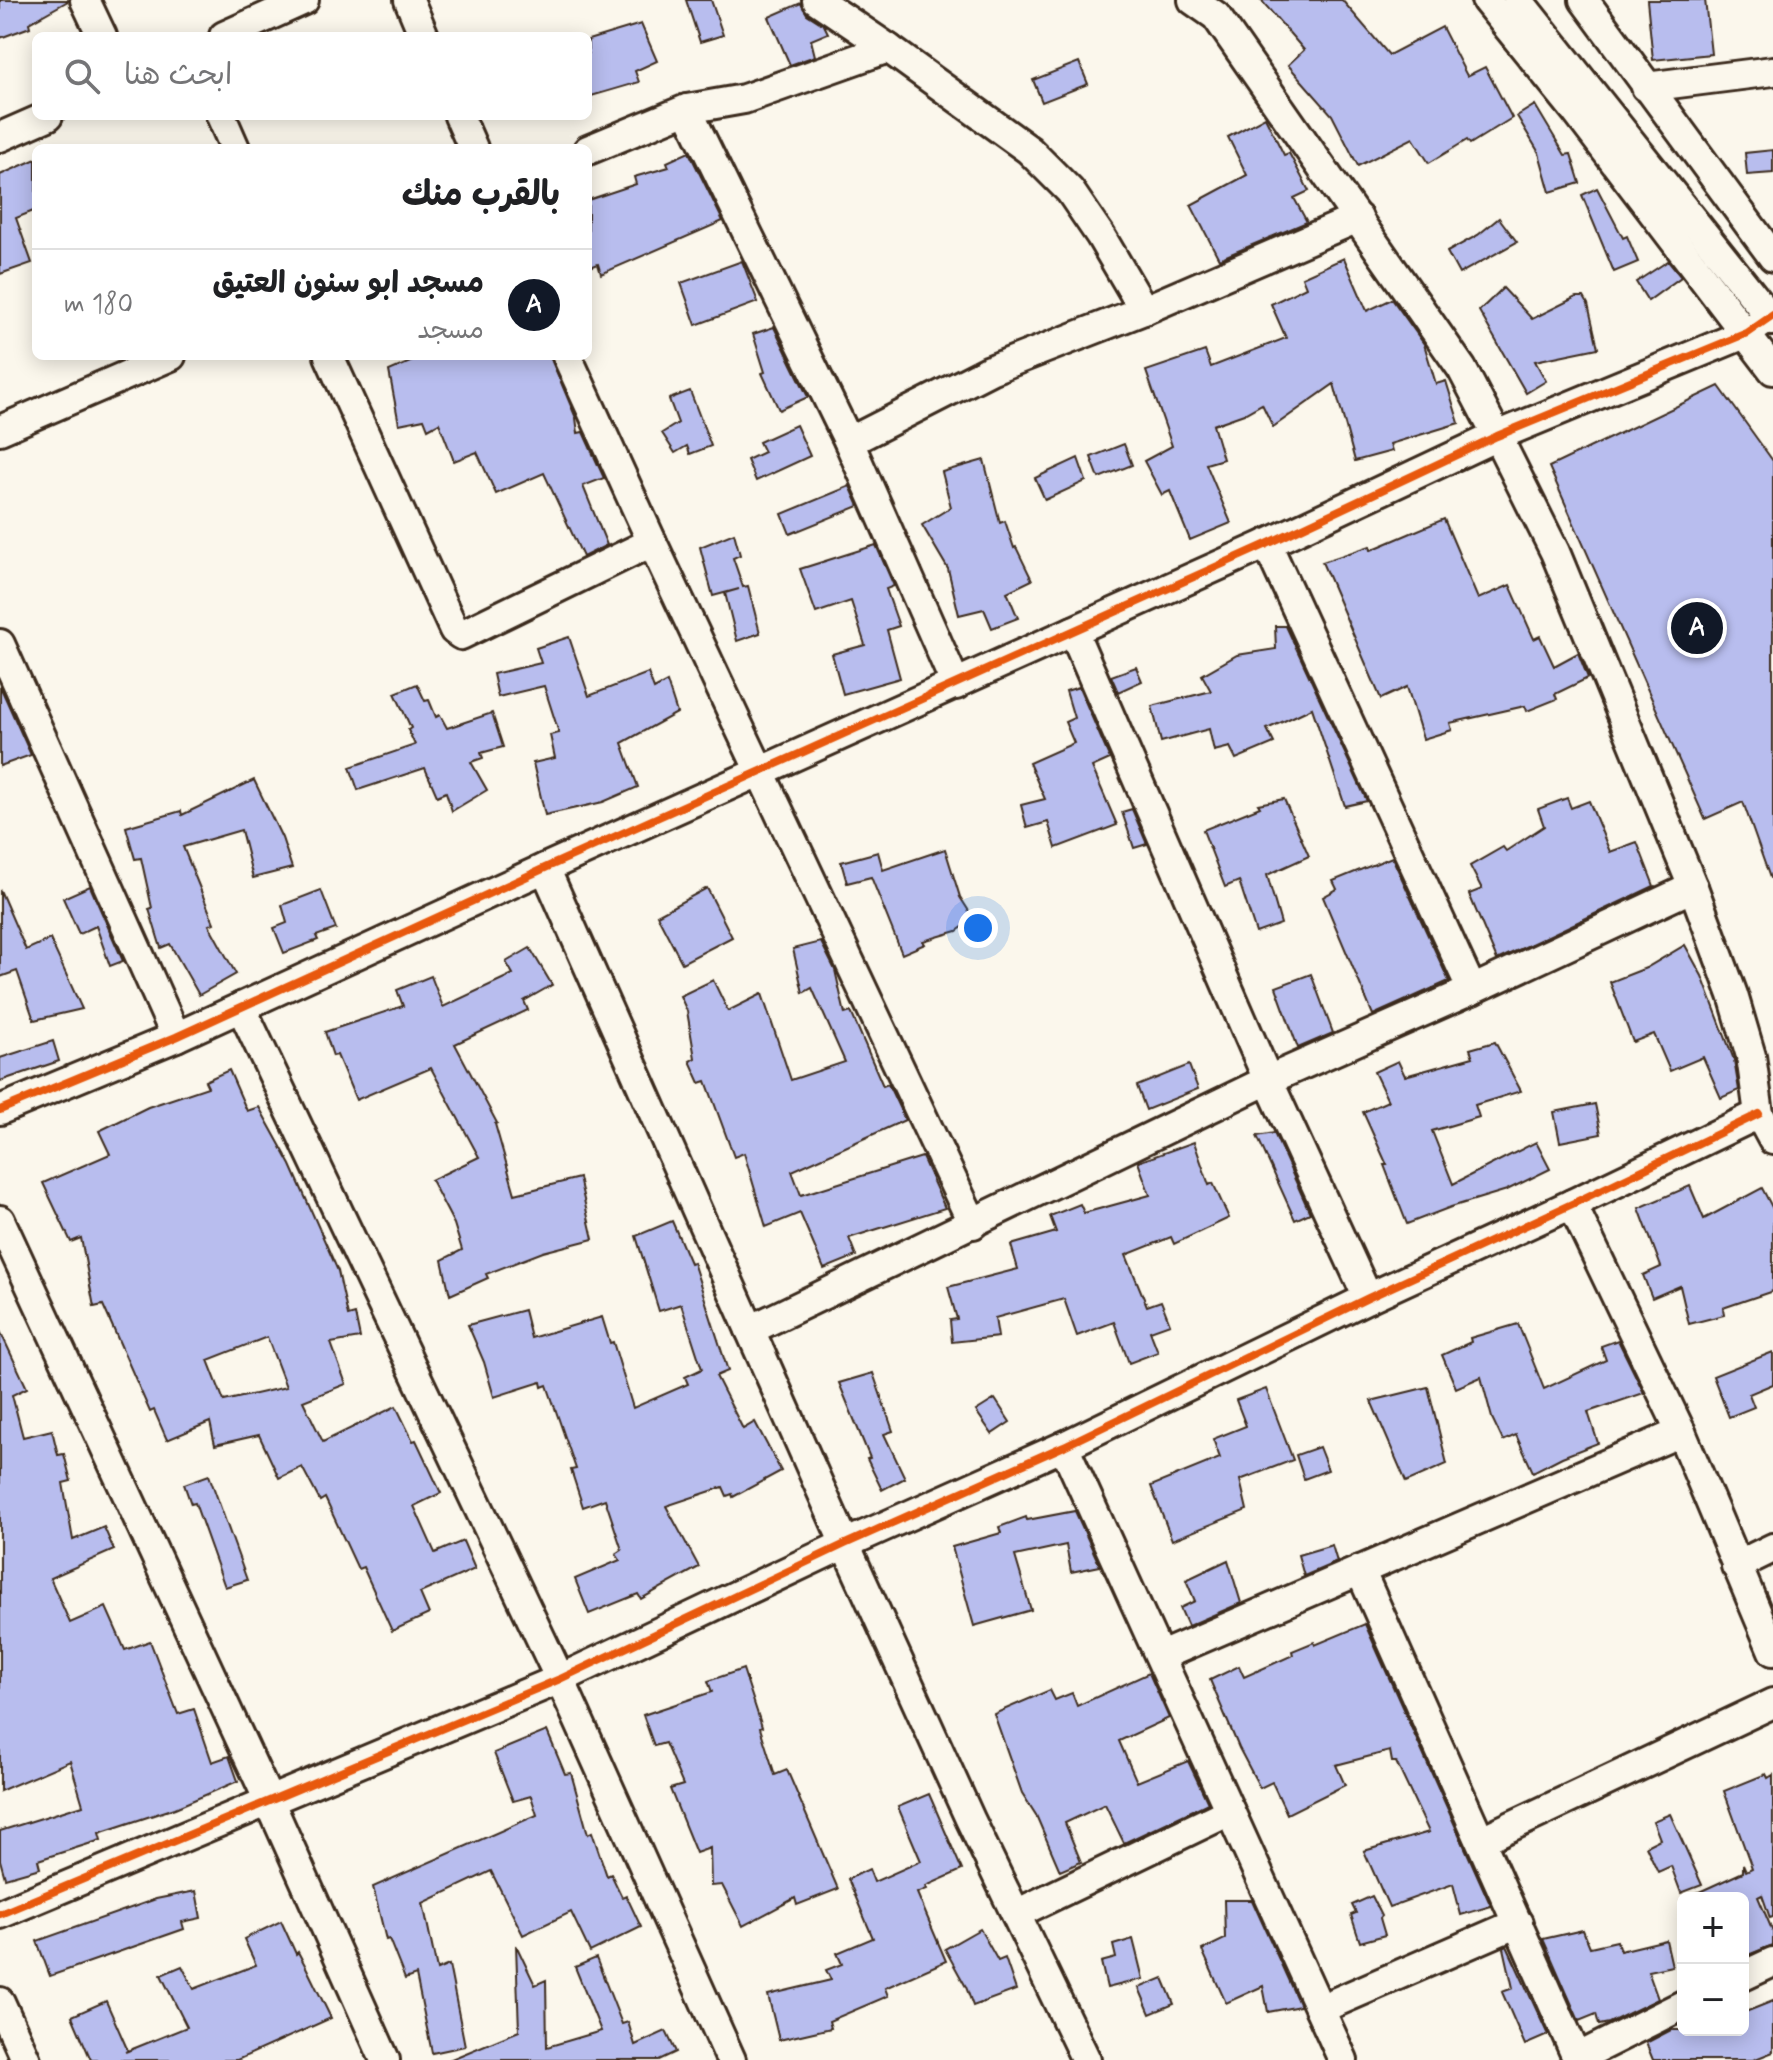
<!DOCTYPE html>
<html lang="ar">
<head>
<meta charset="utf-8">
<style>
  body { margin:0; font-family:Mynerve,"Playpen Sans Arabic",sans-serif; background:#f2f2f2; color:#202124; direction:rtl }
  .controls { position:absolute; right:24px; bottom:24px; display:grid; overflow:hidden; border-radius:12px; box-shadow:0 4px 20px #0003 }
  .controls button { width:72px; height:72px; display:grid; place-items:center; padding:0; border:0; border-bottom:2px solid #e0e0e0; background:#fff; color:#202124; font:40px sans-serif }
  .you { position:absolute; left:978px; top:928px; width:28px; height:28px; margin:-20px; border:6px solid #fff; border-radius:50%; background:#1a73e8; box-shadow:0 0 0 12px #1a73e833 }
  .badge { display:grid; place-items:center; width:52px; height:52px; border-radius:50%; background:#111827; color:#fff; font-size:26px; font-weight:700 }
  .pin { position:absolute; translate:-50% -50%; border:4px solid #fff; box-shadow:0 2px 8px #0006 }
  .list { margin:0; padding:0; list-style:none }
  h2 { display:flex; justify-content:space-between; align-items:center; height:104px; margin:0; padding:0 32px; font-size:34px }
  h2 small { font-size:26px; font-weight:400; color:#757577 }
  .list li { display:grid; grid-template-columns:52px 1fr auto; gap:24px; align-items:center; box-sizing:border-box; height:112px; padding:0 32px; border-top:2px solid #e0e0e0 }
  .list b { display:block; font-size:30px; white-space:nowrap }
  .list p { margin:0; font-size:26px; white-space:nowrap; color:#757577 }
  .list em { font-size:26px; font-style:normal; color:#757577 }
  .icon { flex:none; width:44px; height:44px; fill:none; stroke:currentColor; stroke-width:2; stroke-linecap:round; stroke-linejoin:round }
  .map { position:relative; flex:none; width:1773px; height:2060px; overflow:hidden; direction:ltr }
  .search { position:absolute; background:#fff; box-shadow:0 4px 20px #0003; left:32px; top:32px; width:560px; height:88px; display:flex; align-items:center; gap:20px; box-sizing:border-box; padding:0 28px; border-radius:12px; color:#757577; font-size:30px }
  .panel { position:absolute; background:#fff; box-shadow:0 4px 20px #0003; left:32px; top:144px; width:560px; height:216px; border-radius:12px; direction:rtl }
  .map>svg:first-child { display:block }
</style>
</head>
<body>
<div class="map">
<svg width="1773" height="2060" viewBox="0 0 1773 2060">
  <rect width="100%" height="100%" fill="#fbf7ec"/>
  <filter id="ink" filterUnits="userSpaceOnUse"><feTurbulence type="fractalNoise" baseFrequency=".0125" numOctaves="2"/><feDisplacementMap in="SourceGraphic" scale="16" xChannelSelector="R" yChannelSelector="G"/><feConvolveMatrix kernelMatrix="1 2 1 2 8 2 1 2 1" color-interpolation-filters="sRGB"/></filter>
  <g filter="url(#ink)">
    <!-- building -->
    <g fill="#b8bdee" stroke="#3b2a1e" stroke-width="2" fill-rule="evenodd">
      <polygon points="0,0 68,0 68,1 29,23 30,27 0,38"/>
      <polygon points="686,0 711,0 723,35 700,42"/>
      <polygon points="1261,0 1342,0 1389,55 1442,27 1467,76 1485,67 1512,118 1470,144 1467,140 1429,163 1413,138 1358,166 1332,115 1288,65 1304,50"/>
      <polygon points="1647,0 1705,0 1711,54 1653,60"/>
      <polygon points="801,3 807,14 824,25 828,33 811,40 815,56 790,65 769,17"/>
      <polygon points="641,24 657,61 635,71 639,82 588,97 588,40"/>
      <polygon points="1079,62 1088,84 1042,102 1033,80"/>
      <polygon points="1535,105 1565,155 1571,154 1580,183 1550,192 1539,153 1517,116"/>
      <polygon points="1265,117 1284,155 1289,153 1309,191 1294,198 1307,222 1219,259 1191,205 1247,175 1228,137"/>
      <polygon points="1773,150 1773,173 1747,175 1745,153"/>
      <polygon points="689,152 723,221 601,274 598,264 588,268 588,200 636,184 634,177 669,167 667,162"/>
      <polygon points="36,159 36,210 16,218 32,263 0,274 0,175"/>
      <polygon points="1597,188 1623,238 1627,236 1638,262 1614,272 1582,195"/>
      <polygon points="1499,218 1517,242 1459,274 1447,252 1478,235"/>
      <polygon points="1344,258 1367,311 1392,299 1424,344 1436,384 1446,381 1459,423 1390,444 1392,451 1355,461 1334,384 1273,427 1262,404 1244,414 1213,425 1223,459 1206,464 1231,523 1190,540 1170,491 1162,495 1144,461 1172,446 1146,371 1205,351 1211,367 1286,338 1271,304 1306,287 1302,277"/>
      <polygon points="742,261 758,302 696,325 681,283"/>
      <polygon points="1668,261 1681,277 1648,301 1636,282"/>
      <polygon points="1503,288 1532,319 1576,297 1584,297 1588,304 1598,348 1535,361 1546,381 1526,393 1479,311"/>
      <polygon points="774,327 808,397 779,410 762,373 765,372 753,334"/>
      <polygon points="424,356 550,356 576,418 578,433 583,432 604,478 583,486 607,545 583,557 544,473 496,494 477,452 454,461 439,423 428,429 424,419 399,424 389,371"/>
      <polygon points="1719,386 1773,461 1773,878 1770,878 1743,802 1705,819 1549,467"/>
      <polygon points="690,391 711,446 690,454 687,446 675,453 662,433 678,423 669,399"/>
      <polygon points="796,425 810,456 756,481 747,460 764,452 759,442"/>
      <polygon points="1124,444 1132,465 1099,478 1091,457"/>
      <polygon points="1078,458 1086,481 1045,500 1035,478"/>
      <polygon points="984,460 1000,523 1005,521 1014,548 1016,547 1032,580 1007,592 1018,618 992,628 984,609 959,615 948,569 922,525 951,507 942,472"/>
      <polygon points="850,486 859,506 790,534 782,514"/>
      <polygon points="1444,519 1478,599 1510,585 1534,639 1540,636 1554,666 1578,653 1588,678 1555,694 1557,699 1527,711 1525,706 1450,723 1452,730 1423,739 1407,687 1381,699 1322,562 1370,546 1371,550"/>
      <polygon points="734,533 740,555 733,558 743,587 748,586 760,633 737,641 725,593 739,589 713,596 700,547"/>
      <polygon points="876,545 894,586 886,589 899,626 887,630 900,678 843,694 832,654 865,645 851,601 816,613 800,569"/>
      <polygon points="1275,626 1286,626 1367,801 1345,806 1312,708 1267,729 1274,743 1236,759 1230,747 1214,751 1209,729 1161,742 1152,706 1211,691 1202,675 1237,655 1276,649"/>
      <polygon points="569,637 589,696 648,673 654,689 667,682 677,713 622,743 638,787 603,802 545,815 533,763 555,758 550,735 559,733 544,686 498,697 493,674 541,663 536,648"/>
      <polygon points="1136,667 1142,681 1118,692 1111,676"/>
      <polygon points="417,684 425,701 429,700 436,717 440,715 447,728 492,713 503,747 481,753 483,758 471,762 487,790 452,811 446,792 437,796 425,768 358,790 350,767 415,745 408,730 411,728 395,693"/>
      <polygon points="0,686 31,755 0,766"/>
      <polygon points="1079,687 1110,759 1092,767 1117,825 1056,848 1048,822 1027,828 1021,805 1045,799 1029,763 1074,743 1065,722 1074,718 1066,691"/>
      <polygon points="254,780 282,838 292,868 253,878 241,830 183,847 214,923 209,925 236,974 199,995 170,944 161,948 149,909 152,908 141,858 135,859 126,827 181,811 182,815"/>
      <polygon points="1567,798 1571,808 1589,801 1610,852 1637,842 1654,886 1497,960 1469,894 1482,889 1470,866 1503,847 1506,851 1544,826 1538,809"/>
      <polygon points="1284,799 1309,856 1267,875 1281,924 1256,933 1239,881 1225,887 1203,830 1260,807 1258,804"/>
      <polygon points="1132,809 1147,844 1134,848 1122,812"/>
      <polygon points="945,849 960,897 974,919 957,931 923,941 925,944 902,954 871,877 847,883 841,862 878,852 883,870"/>
      <polygon points="1392,857 1449,981 1373,1015 1323,897 1337,889 1333,881"/>
      <polygon points="90,886 123,961 110,966 96,926 79,934 63,898"/>
      <polygon points="707,888 732,937 682,963 657,915"/>
      <polygon points="0,890 26,950 50,939 82,1009 34,1020 17,971 0,977"/>
      <polygon points="321,890 336,929 316,936 318,940 284,953 274,928 287,923 282,905"/>
      <polygon points="821,942 835,970 845,1014 851,1012 883,1086 888,1084 905,1120 792,1171 801,1195 922,1157 945,1208 849,1238 856,1256 824,1269 800,1213 766,1227 744,1153 734,1157 706,1081 700,1083 690,1061 695,1058 687,1011 680,996 713,980 728,1011 762,994 791,1080 845,1062 812,988 803,993 793,949"/>
      <polygon points="1685,945 1702,976 1734,1060 1739,1090 1721,1098 1703,1057 1670,1071 1654,1034 1633,1042 1610,982 1646,968"/>
      <polygon points="530,948 552,985 524,1001 528,1010 455,1044 497,1123 495,1124 515,1194 579,1178 593,1239 543,1252 486,1274 488,1278 450,1295 442,1260 462,1250 454,1224 431,1180 479,1157 431,1068 356,1100 337,1055 333,1056 325,1032 403,1006 397,990 431,976 443,1007 513,974 506,962"/>
      <polygon points="1311,974 1333,1033 1298,1048 1276,987"/>
      <polygon points="53,1041 59,1061 0,1081 0,1058"/>
      <polygon points="1495,1042 1521,1091 1475,1105 1479,1117 1432,1131 1453,1184 1536,1142 1550,1169 1507,1190 1451,1207 1407,1224 1384,1165 1387,1165 1363,1112 1388,1101 1374,1072 1398,1061 1405,1076 1473,1057 1470,1049"/>
      <polygon points="1189,1065 1198,1089 1146,1110 1137,1086"/>
      <path d="M229 1070 247 1111 259 1107 291 1165 338 1271 348 1316 355 1314 360 1338 331 1343 346 1384 303 1401 323 1442 396 1406 413 1441 416 1440 441 1493 414 1506 435 1553 463 1541 475 1569 420 1593 429 1614 392 1631 363 1567 358 1569 325 1498 320 1501 302 1467 279 1478 259 1435 215 1445 210 1422 167 1440 154 1410 150 1412 103 1305 94 1307 81 1238 71 1242 43 1183 110 1154 99 1131 148 1107 208 1087 205 1081ZM267 1337 286 1387 224 1401 208 1360Z"/>
      <polygon points="1595,1104 1601,1134 1560,1142 1554,1112"/>
      <polygon points="1274,1133 1310,1213 1295,1220 1257,1136"/>
      <polygon points="1194,1142 1209,1185 1213,1183 1229,1218 1174,1244 1171,1237 1126,1255 1147,1306 1161,1301 1170,1324 1150,1331 1158,1352 1129,1363 1114,1322 1077,1336 1064,1299 995,1318 998,1337 952,1342 950,1320 957,1319 948,1287 1018,1269 1011,1245 1056,1232 1050,1216 1080,1204 1084,1213 1150,1195 1138,1162"/>
      <polygon points="1690,1186 1704,1219 1762,1188 1773,1209 1773,1291 1723,1308 1724,1315 1689,1324 1680,1286 1652,1298 1643,1275 1661,1267 1639,1208"/>
      <polygon points="672,1221 690,1263 693,1262 728,1371 716,1376 743,1429 755,1422 781,1471 733,1497 732,1494 727,1496 723,1487 666,1506 699,1567 641,1599 638,1594 589,1614 575,1579 620,1560 616,1554 622,1550 605,1499 583,1507 571,1470 576,1469 547,1385 542,1387 541,1382 494,1397 484,1362 468,1325 524,1310 531,1338 602,1317 610,1343 613,1342 633,1408 688,1384 685,1377 702,1369 681,1304 659,1311 636,1236"/>
      <polygon points="1518,1324 1544,1389 1606,1360 1601,1346 1618,1340 1644,1393 1588,1412 1598,1443 1562,1457 1533,1472 1516,1435 1503,1441 1492,1418 1481,1377 1456,1388 1442,1355 1471,1342 1470,1338"/>
      <polygon points="0,1331 27,1388 12,1395 23,1437 52,1430 58,1455 64,1454 71,1481 63,1483 73,1540 104,1527 114,1550 50,1578 70,1623 106,1607 125,1650 150,1641 178,1714 194,1709 212,1762 229,1756 238,1781 175,1808 99,1833 101,1840 38,1860 40,1868 5,1878 0,1860 0,1831 83,1805 70,1761 0,1791"/>
      <polygon points="1773,1352 1773,1384 1749,1394 1754,1407 1729,1417 1713,1376"/>
      <polygon points="873,1373 893,1431 884,1434 905,1478 882,1490 867,1459 870,1458 839,1383"/>
      <polygon points="1428,1387 1447,1464 1406,1482 1371,1401"/>
      <polygon points="1266,1389 1293,1460 1240,1480 1247,1510 1172,1540 1151,1486 1220,1458 1213,1439 1246,1426 1236,1400"/>
      <polygon points="995,1399 1010,1422 992,1434 976,1411"/>
      <polygon points="1319,1447 1328,1470 1304,1479 1296,1455"/>
      <polygon points="209,1475 247,1580 225,1587 195,1503 191,1504 184,1484"/>
      <polygon points="1075,1511 1100,1566 1071,1572 1066,1545 1015,1556 1031,1610 974,1626 952,1547 1001,1533 999,1527 1026,1517 1027,1520"/>
      <polygon points="1332,1545 1337,1562 1304,1576 1298,1555"/>
      <polygon points="1228,1560 1241,1603 1188,1626 1180,1608 1195,1601 1186,1580"/>
      <polygon points="1365,1624 1491,1906 1461,1915 1453,1884 1389,1907 1364,1851 1429,1832 1396,1762 1392,1762 1390,1751 1336,1765 1345,1785 1287,1814 1272,1782 1260,1788 1239,1748 1210,1680 1239,1666 1244,1677 1293,1655 1292,1651 1314,1642 1315,1645"/>
      <polygon points="743,1669 762,1727 760,1728 775,1775 787,1770 838,1889 797,1905 795,1898 743,1926 722,1885 711,1886 710,1848 696,1853 670,1789 683,1785 665,1743 654,1746 643,1715 712,1692 708,1681"/>
      <polygon points="1149,1673 1169,1718 1119,1741 1137,1782 1188,1761 1208,1803 1124,1843 1105,1804 1065,1823 1081,1862 1060,1871 1036,1815 1022,1793 994,1714 1050,1690 1055,1700 1072,1693 1077,1706"/>
      <polygon points="547,1731 565,1774 571,1773 588,1834 592,1832 607,1876 611,1874 622,1897 626,1895 641,1927 590,1952 571,1912 523,1935 491,1871 423,1903 437,1970 449,1965 465,2046 432,2053 416,1975 405,1979 389,1939 386,1940 373,1887 537,1815 531,1796 513,1801 494,1753"/>
      <polygon points="1766,1774 1768,1778 1773,1775 1773,1917 1770,1918 1762,1895 1758,1897 1773,1932 1773,1945 1743,1957 1743,1898 1686,1898 1743,1872 1743,1864 1746,1871 1752,1868 1724,1791"/>
      <polygon points="929,1794 962,1870 926,1886 927,1889 917,1893 946,1961 885,1988 888,1996 829,2021 831,2028 779,2040 768,1995 831,1980 826,1970 842,1964 837,1953 873,1938 848,1879 869,1869 874,1882 921,1861 898,1807"/>
      <polygon points="1670,1814 1702,1885 1681,1893 1671,1866 1658,1872 1646,1846 1660,1839 1653,1821"/>
      <polygon points="196,1891 201,1918 182,1922 184,1929 50,1976 37,1941 156,1899"/>
      <polygon points="1372,1896 1382,1916 1380,1918 1385,1935 1360,1942 1351,1915 1356,1913 1352,1905"/>
      <polygon points="1224,1900 1252,1900 1300,2006 1268,2012 1263,1986 1226,2003 1202,1950 1225,1939"/>
      <polygon points="281,1921 296,1954 298,1952 306,1967 331,2018 237,2060 91,2060 72,2016 106,2001 128,2051 125,2052 187,2027 161,1975 182,1966 194,1989 256,1965 244,1939"/>
      <polygon points="980,1929 998,1961 1005,1958 1016,1990 973,2006 966,1987 945,1949"/>
      <polygon points="1583,1930 1590,1947 1617,1941 1620,1951 1666,1940 1672,1966 1648,1971 1658,1999 1609,2023 1599,2025 1596,2014 1579,2021 1543,1939"/>
      <polygon points="1133,1939 1143,1979 1107,1988 1101,1962 1116,1958 1113,1945"/>
      <polygon points="516,1945 535,1985 546,1980 547,2047 601,2031 575,1967 596,1958 622,2024 628,2022 635,2045 666,2031 676,2052 659,2060 449,2060 519,2031"/>
      <polygon points="1507,1946 1548,2035 1525,2045 1502,1992 1513,1988 1504,1948"/>
      <polygon points="1163,1978 1174,2004 1150,2014 1139,1988"/>
      <polygon points="1773,2001 1773,2052 1753,2060 1653,2060 1646,2043 1671,2030 1743,2030 1743,2013"/>
    </g>
    <g fill="none" stroke-linecap="round" stroke-linejoin="round">
      <defs>
        <g id="minor">
          <polyline points="85,0 102,36"/>
          <polyline points="409,0 424,36"/>
          <polyline points="817,0 888,48 1029,150 1070,191 1100,235 1144,310"/>
          <polyline points="1193,0 1216,16 1462,369 1497,436 1555,552 1693,887 1733,995 1751,1056 1759,1114 1773,1140"/>
          <polyline points="1486,0 1575,110 1773,370"/>
          <polyline points="1518,0 1773,321"/>
          <polyline points="1584,0 1773,257"/>
          <polyline points="224,36 304,0"/>
          <polyline points="1646,87 1773,71"/>
          <polyline points="687,109 849,442 956,685"/>
          <polyline points="221,116 235,148"/>
          <polyline points="459,116 473,148"/>
          <polyline points="0,137 48,116"/>
          <polyline points="588,150 687,109 744,99 888,48"/>
          <polyline points="329,356 454,630 461,635 652,542"/>
          <polyline points="567,356 652,542 973,1224"/>
          <polyline points="0,430 171,356"/>
          <polyline points="849,442 990,370 1144,310 1358,218"/>
          <polyline points="1267,544 1472,990"/>
          <polyline points="1073,631 1268,1080 1368,1298"/>
          <polyline points="0,644 176,1037"/>
          <polyline points="545,868 845,1544 970,1819 1086,2060"/>
          <polyline points="241,1007 560,1679 731,2060"/>
          <polyline points="0,1110 176,1037 545,868 1267,544 1497,436 1747,333 1773,315"/>
          <polyline points="1572,1204 1681,1432 1773,1651"/>
          <polyline points="0,1220 270,1803 385,2060"/>
          <polyline points="750,1330 1268,1080 1472,990 1693,887"/>
          <polyline points="1064,1446 1343,2060"/>
          <polyline points="1736,1566 1773,1548"/>
          <polyline points="1360,1570 1578,2060"/>
          <polyline points="1161,1656 1681,1432"/>
          <polyline points="1482,1840 1773,1703"/>
          <polyline points="0,1914 560,1679 845,1544 1064,1446 1368,1298 1572,1204 1759,1114"/>
          <polyline points="1016,1914 1230,1811"/>
          <polyline points="1743,1976 1773,1962"/>
          <polyline points="0,2002 26,2060"/>
          <polyline points="1320,2009 1518,1923"/>
          <polyline points="1577,2058 1683,2005"/>
        </g>
      </defs>
      <!-- minor casing -->
      <use href="#minor" stroke="#3b2a1e" stroke-width="34"/>
      <!-- minor -->
      <use href="#minor" stroke="#fbf7ec" stroke-width="28"/>
      <defs>
        <g id="cycleway">
          <polyline points="0,1110 176,1037 545,868 1267,544 1497,436 1747,333 1773,315"/>
          <polyline points="0,1914 560,1679 845,1544 1064,1446 1368,1298 1572,1204 1759,1114"/>
        </g>
      </defs>
      <!-- cycleway casing -->
      <use href="#cycleway" stroke="#fbf7ec" stroke-width="13"/>
      <!-- cycleway -->
      <use href="#cycleway" stroke="#e8590c" stroke-width="8"/>
    </g>
  </g>
</svg>
<div class="controls">
<button>+</button>
<button>−</button>
</div>
<div class="you"></div>
<div class="pin badge" style="left:1697px;top:628px">A</div>
<div class="search"><svg class="icon" aria-label="search" viewBox="0 0 24 24"><circle cx="10" cy="10" r="6"/><path d="M15 15l6 6"/></svg>ابحث هنا</div>
<section class="panel">
<h2>بالقرب منك<small></small></h2>
<ul class="list">
<li><span class="badge">A</span><div><b>مسجد ابو سنون العتيق</b><p>مسجد</p></div><em>180 m</em></li>
</ul>
</section>
</div>
</body>
</html>
